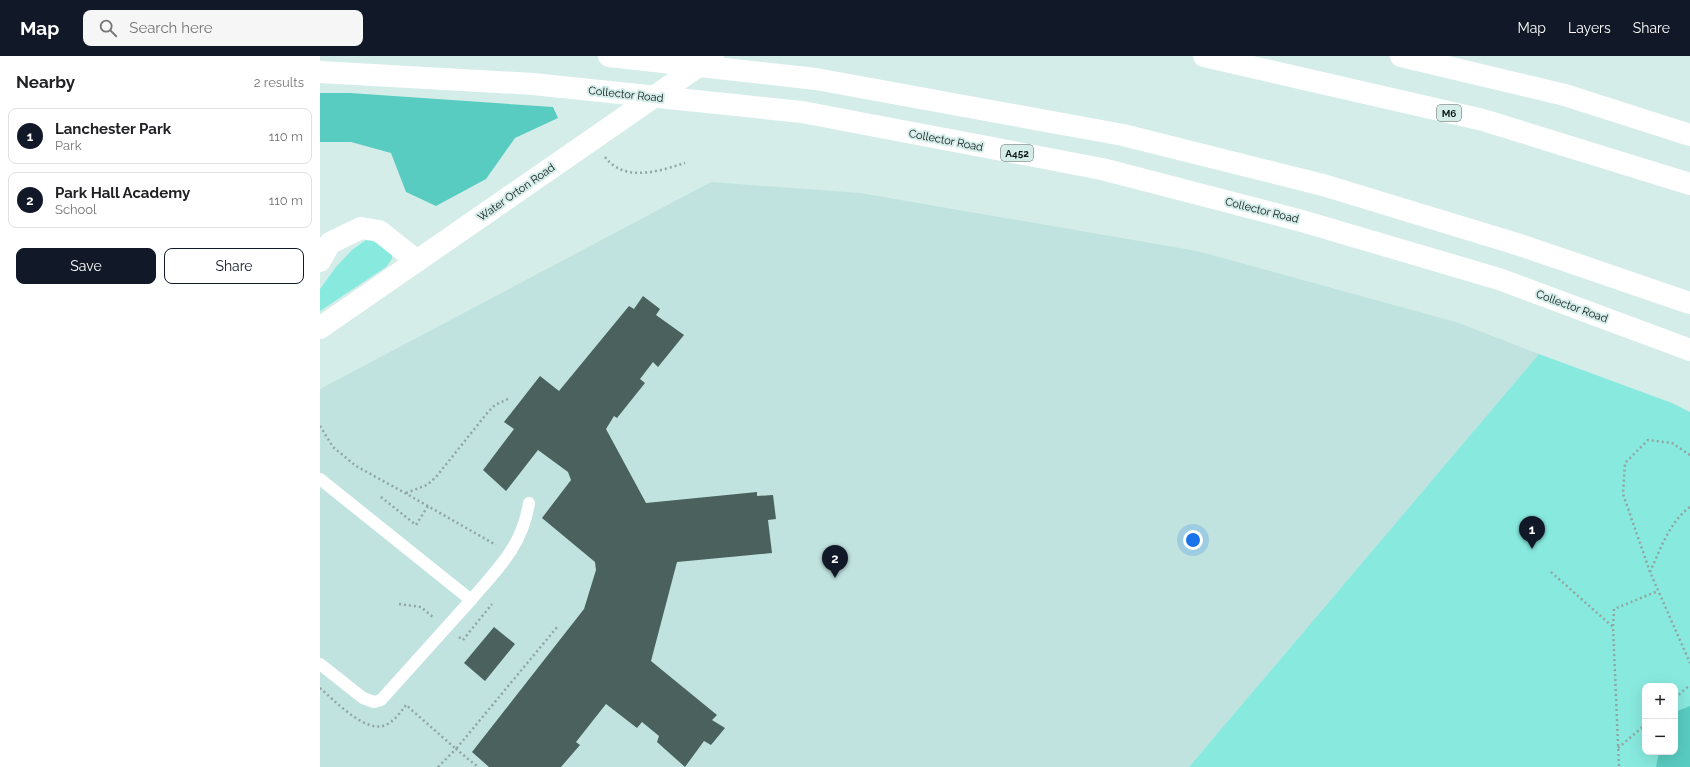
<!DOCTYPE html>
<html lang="en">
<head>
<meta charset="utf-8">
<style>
  body { margin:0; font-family:Raleway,sans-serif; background:#f6f6f6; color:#202124 }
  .controls { position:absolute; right:12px; bottom:12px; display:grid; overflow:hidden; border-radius:8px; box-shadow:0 4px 16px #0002 }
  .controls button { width:36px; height:36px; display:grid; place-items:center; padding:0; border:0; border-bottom:1px solid #e0e0e0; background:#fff; color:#202124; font:20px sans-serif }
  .you { position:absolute; left:873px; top:484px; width:14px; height:14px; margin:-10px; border:3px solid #fff; border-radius:50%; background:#1a73e8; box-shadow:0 0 0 6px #1a73e833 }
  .badge { display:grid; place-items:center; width:26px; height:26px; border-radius:50%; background:#111827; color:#fff; font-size:13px; font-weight:700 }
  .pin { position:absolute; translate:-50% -33px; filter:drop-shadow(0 1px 2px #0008) }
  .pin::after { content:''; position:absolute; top:21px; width:14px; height:12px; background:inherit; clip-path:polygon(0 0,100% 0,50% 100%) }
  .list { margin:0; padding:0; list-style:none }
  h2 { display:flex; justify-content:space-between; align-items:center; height:52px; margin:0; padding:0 16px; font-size:17px }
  h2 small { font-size:13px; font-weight:400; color:#757577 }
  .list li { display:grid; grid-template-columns:26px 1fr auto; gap:12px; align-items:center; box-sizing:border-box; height:56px; margin:0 8px 8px; padding:0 8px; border:1px solid #e0e0e0; border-radius:8px }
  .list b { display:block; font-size:15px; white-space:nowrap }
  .list p { margin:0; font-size:13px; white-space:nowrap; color:#757577 }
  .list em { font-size:13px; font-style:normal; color:#757577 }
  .actions { display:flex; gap:8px; padding:12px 16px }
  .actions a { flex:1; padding:9px 0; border:1px solid #111827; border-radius:8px; text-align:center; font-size:14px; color:#111827 }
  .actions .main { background:#111827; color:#fff }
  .icon { flex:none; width:22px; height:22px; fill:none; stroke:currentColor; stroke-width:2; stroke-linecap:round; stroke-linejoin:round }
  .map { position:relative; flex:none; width:1370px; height:711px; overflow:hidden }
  header { display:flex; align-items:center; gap:24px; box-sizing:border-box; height:56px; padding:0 20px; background:#111827; color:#fff }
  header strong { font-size:19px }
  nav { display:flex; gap:22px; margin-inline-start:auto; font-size:14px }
  .search { width:280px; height:36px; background:#f6f6f6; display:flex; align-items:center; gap:10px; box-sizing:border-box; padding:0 14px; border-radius:8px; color:#757577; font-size:15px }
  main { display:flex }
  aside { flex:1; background:#fff }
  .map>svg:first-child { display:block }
</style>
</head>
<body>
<header>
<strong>Map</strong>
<div class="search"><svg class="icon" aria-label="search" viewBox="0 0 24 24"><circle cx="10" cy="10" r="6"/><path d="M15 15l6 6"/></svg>Search here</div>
<nav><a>Map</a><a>Layers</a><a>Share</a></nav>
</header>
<main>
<aside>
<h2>Nearby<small>2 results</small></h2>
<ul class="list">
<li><span class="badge">1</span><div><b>Lanchester Park</b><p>Park</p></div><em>110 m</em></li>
<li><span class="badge">2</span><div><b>Park Hall Academy</b><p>School</p></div><em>110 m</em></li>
</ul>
<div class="actions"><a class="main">Save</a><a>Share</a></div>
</aside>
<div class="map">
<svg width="1370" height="711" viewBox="0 0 1370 711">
  <rect width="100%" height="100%" fill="#d4ede9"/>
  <!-- built -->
  <polygon fill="#c0e3df" points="391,126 540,137 877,195 1139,267 1219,298 869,711 0,711 0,333"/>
  <!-- green -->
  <g fill="#88eadf" fill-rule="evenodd">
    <polygon points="46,184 57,184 72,195 72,203 66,211 0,255 0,233 16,211 32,194"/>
    <path d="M1219 298 1352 347 1370 356V711H869ZM1325 630H1355V696H1325Z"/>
  </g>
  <!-- forest -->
  <g fill="#59ccc1">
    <polygon points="0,37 30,37 233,51 238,62 195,82 166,123 116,150 86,136 71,97 31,86 0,86"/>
    <polygon points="1370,650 1370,711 1336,711 1339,696 1355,696 1355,656"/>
  </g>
  <!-- building -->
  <g fill="#4a615e">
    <polygon points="323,240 340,253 336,259 364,279 338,311 333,306 320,323 325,327 297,362 294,360 286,373 326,447 437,436 437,440 453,439 456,463 448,464 452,497 357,506 331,605 397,659 392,664 405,672 391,689 384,685 365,711 337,686 339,680 322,666 317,672 286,648 256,686 260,689 241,711 169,711 152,696 264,553 276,514 275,506 222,462 251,424 248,416 218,394 186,435 163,414 194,373 184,366 220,320 239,335 309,250 314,253"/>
    <polygon points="174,571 195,588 165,625 144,607"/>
  </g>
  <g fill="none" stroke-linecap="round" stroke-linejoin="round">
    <!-- path -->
    <g stroke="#91a5a1" stroke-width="2.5" stroke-dasharray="2 3" stroke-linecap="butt">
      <path d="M285 101C305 127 339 115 365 107"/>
      <polyline points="0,370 13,391 36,410 85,437 176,489"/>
      <polyline points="1370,399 1352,387 1328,384 1305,407 1303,438 1330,516 1370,607"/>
      <polyline points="86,437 107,429 116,421 168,356 175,349 190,342"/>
      <polyline points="61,441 96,469 108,450"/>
      <polyline points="1231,516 1293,571 1299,711"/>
      <path d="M1330 516C1340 494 1350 465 1370 451"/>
      <polyline points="79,548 101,551 114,562"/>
      <polyline points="1293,570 1294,553 1338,535"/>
      <polyline points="139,581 143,584 172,548"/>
      <path d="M0 632C14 644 43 675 63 670 73 667 80 657 86 649L136 693 238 570"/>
      <polyline points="1355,642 1370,629"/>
      <polyline points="1298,692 1325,669"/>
      <polyline points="118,711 136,693 158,711"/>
    </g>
    <!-- service -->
    <g stroke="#fff" stroke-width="12">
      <polyline points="0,423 151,544 61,644 54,646 43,642 0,608"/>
      <path d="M151 544C178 512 202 491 209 447"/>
    </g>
    <!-- minor -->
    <polyline stroke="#fff" stroke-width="22" points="0,205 10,187 41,172 59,175 97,205"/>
    <!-- secondary -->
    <polyline stroke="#fff" stroke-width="22" points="0,272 393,0"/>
    <!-- trunk -->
    <g stroke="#fff" stroke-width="22">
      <polyline points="289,0 496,23 803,79 1003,129 1200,189 1370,247"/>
      <polyline points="0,16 213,28 482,56 782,113 982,165 1179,223 1370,294"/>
    </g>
    <!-- motorway -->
    <g stroke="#fff" stroke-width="22">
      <polyline points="884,0 1163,64 1370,128"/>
      <polyline points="1081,0 1245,39 1370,79"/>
    </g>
  </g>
  <g text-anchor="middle" stroke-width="4" stroke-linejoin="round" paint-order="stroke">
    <!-- shield labels -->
    <g fill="#d4ede9" stroke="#495855" stroke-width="1">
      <rect x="1117" y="49" width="24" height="16" rx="3"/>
      <rect x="681" y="89" width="32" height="16" rx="3"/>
    </g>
    <g font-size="10" font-weight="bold" fill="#0e1816">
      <text x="1129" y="61">M6</text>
      <text x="697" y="101">A452</text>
    </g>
    <!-- street labels -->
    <g font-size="11" fill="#0e1816" stroke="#d4ede9">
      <text transform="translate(306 38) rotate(6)" y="4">Collector Road</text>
      <text transform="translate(626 84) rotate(11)" y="4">Collector Road</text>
      <text transform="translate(196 136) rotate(-35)" y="4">Water Orton Road</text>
      <text transform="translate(942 154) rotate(14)" y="4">Collector Road</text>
      <text transform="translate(1252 250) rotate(20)" y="4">Collector Road</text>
    </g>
  </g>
</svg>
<div class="controls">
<button>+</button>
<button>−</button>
</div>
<div class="you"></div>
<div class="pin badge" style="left:1212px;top:493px">1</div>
<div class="pin badge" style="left:515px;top:522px">2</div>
</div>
</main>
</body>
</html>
